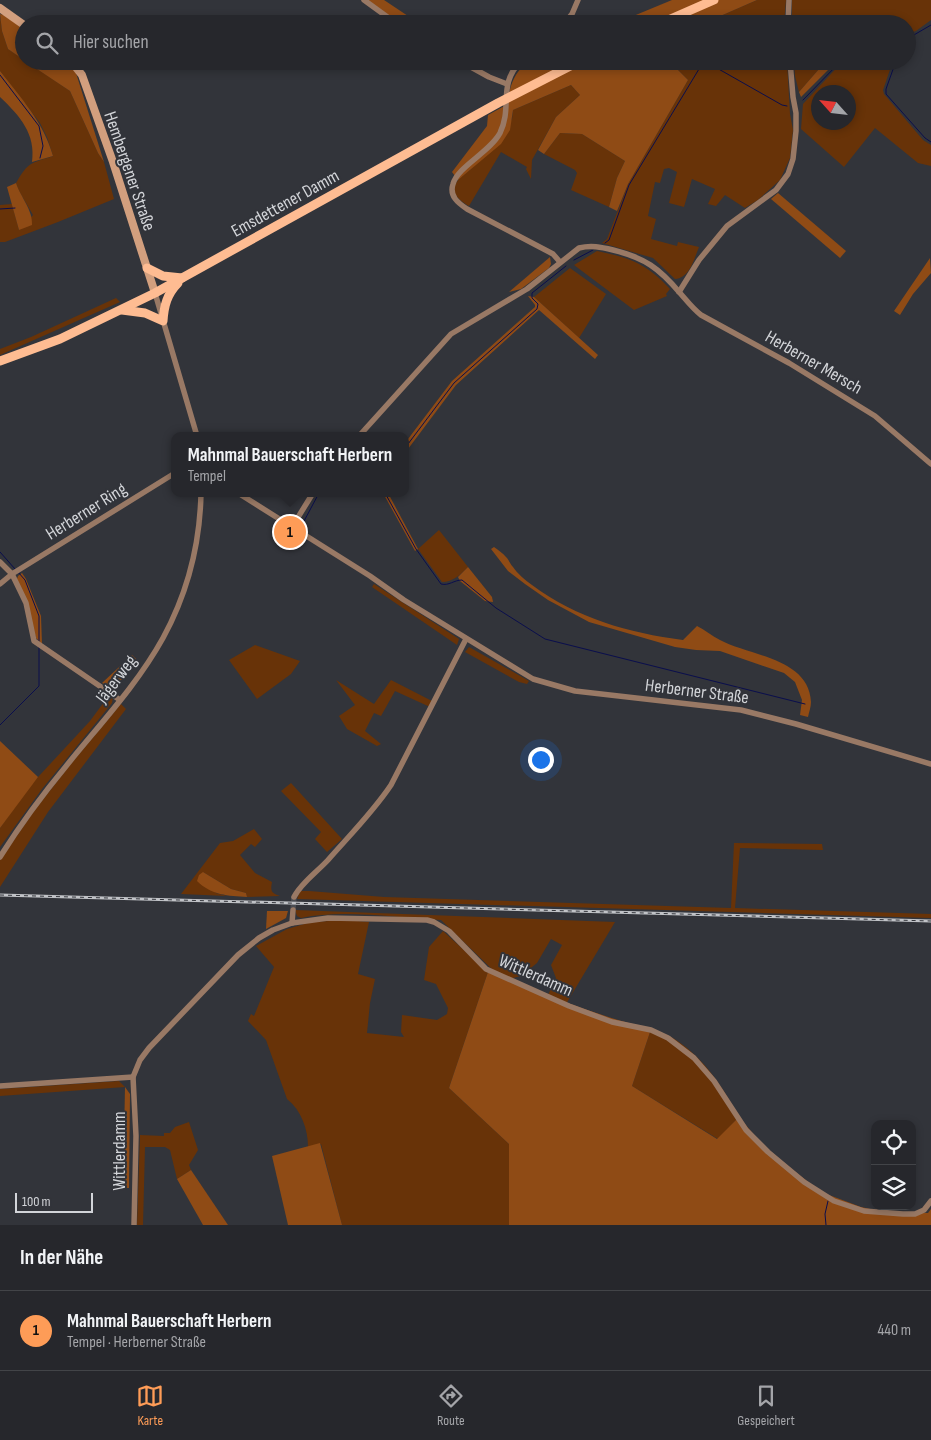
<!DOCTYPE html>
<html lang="de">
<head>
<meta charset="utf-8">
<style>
  body { margin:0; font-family:"Sofia Sans Condensed",sans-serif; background:#2e2f34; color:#f1f3f6 }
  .controls { position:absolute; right:15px; bottom:15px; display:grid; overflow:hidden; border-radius:10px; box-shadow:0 2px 8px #0003 }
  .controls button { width:45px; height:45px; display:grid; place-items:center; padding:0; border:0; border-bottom:1px solid #424448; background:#26272c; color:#f1f3f6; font:25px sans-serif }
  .compass { position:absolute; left:811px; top:85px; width:45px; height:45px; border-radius:50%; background:#26272c; box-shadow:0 2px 8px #0003; rotate:297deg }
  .scale { position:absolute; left:15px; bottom:12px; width:78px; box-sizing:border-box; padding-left:5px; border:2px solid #d3d5d9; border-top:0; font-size:14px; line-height:18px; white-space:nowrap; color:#d3d5d9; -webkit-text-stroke:4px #32343a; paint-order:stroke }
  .you { position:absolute; left:540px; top:759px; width:18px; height:18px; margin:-12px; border:4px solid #fff; border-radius:50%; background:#1a73e8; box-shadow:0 0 0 8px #1a73e833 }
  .badge { display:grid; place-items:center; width:32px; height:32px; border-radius:50%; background:#fe9c57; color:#111; font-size:16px; font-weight:700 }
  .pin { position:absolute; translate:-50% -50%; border:2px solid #fff; box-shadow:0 1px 5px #0006 }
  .popup { position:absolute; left:171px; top:432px; width:238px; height:65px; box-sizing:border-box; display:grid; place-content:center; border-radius:10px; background:#26272c; filter:drop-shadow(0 1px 4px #0005); font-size:16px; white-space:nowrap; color:#a4a5a9 }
  .popup b { font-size:19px; color:#f1f3f6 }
  .popup::after { content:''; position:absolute; left:50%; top:100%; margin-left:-10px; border:10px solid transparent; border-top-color:#26272c }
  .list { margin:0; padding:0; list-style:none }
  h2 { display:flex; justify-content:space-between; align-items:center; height:65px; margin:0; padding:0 20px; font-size:21px }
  h2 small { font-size:16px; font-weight:400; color:#a4a5a9 }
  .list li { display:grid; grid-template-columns:32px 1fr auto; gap:15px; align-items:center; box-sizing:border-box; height:80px; padding:0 20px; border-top:1px solid #424448 }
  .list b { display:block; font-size:19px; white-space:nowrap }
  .list p { margin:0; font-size:16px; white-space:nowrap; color:#a4a5a9 }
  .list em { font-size:16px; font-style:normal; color:#a4a5a9 }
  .icon { flex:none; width:28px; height:28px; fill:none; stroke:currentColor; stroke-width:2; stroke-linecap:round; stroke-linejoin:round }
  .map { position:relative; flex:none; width:931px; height:1225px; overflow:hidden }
  .search { position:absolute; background:#26272c; box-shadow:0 2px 8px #0003; left:15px; right:15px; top:15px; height:55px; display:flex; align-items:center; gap:12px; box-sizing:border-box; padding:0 18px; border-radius:28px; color:#a4a5a9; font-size:19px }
  .sheet { height:145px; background:#26272c }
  nav { display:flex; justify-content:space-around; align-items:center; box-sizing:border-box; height:70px; border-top:1px solid #424448; background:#26272c; font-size:14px; color:#a4a5a9 }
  nav a { display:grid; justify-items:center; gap:2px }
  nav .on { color:#fe9c57 }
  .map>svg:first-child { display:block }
</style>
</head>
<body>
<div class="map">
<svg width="931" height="1225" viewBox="0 0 931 1225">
  <rect width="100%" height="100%" fill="#32343a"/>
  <!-- green -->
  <g fill="#683308" fill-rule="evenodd">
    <polygon points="757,0 786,0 784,24 702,24"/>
    <polygon points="792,0 931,0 931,20 916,31 907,34 907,24 792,24"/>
    <path d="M0 15 2 31 8 49 70 91 98 153 104 162 114 199 58 222 5 242H0V205L12 204 19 230 33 215 19 191 16 183C29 161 30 164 53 156L47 137 40 123 0 71Z"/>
    <path d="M669 61H787L790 114 793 130 790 158 780 180 758 200 745 208 725 195 716 206 708 204 715 189 692 179 684 207 669 203 677 172 669 168 664 169 660 183 655 182 648 216 656 219 651 239 677 246 678 242 699 247C694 259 690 278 675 279L653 258 602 243 607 239 628 184 688 80Z"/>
    <polygon points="794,61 826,61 799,92 795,76"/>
    <path d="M843 61H893L883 90 884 94 923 140 931 145V166L918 163 875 128 844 167 801 129 803 104ZM848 92V122H818V92Z"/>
    <path d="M571 85 580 95 556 117 532 160 531 179 526 169 527 167 501 152 469 206C462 202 451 195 455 185 458 177 469 172 474 166 488 152 500 135 512 119L513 110Z"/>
    <polygon points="560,133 582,134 625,161 617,178 609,207 571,190 577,173 575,170 544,154"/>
    <path d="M597 251C630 258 646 263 670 289L666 294 667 296 634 310 574 265Z"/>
    <polygon points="570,268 606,294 579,338 534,297"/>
    <polygon points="116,298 120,302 0,355 0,349 31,337"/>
    <path d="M439 530 468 567C460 575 453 582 442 582L418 549Z"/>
    <polygon points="374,584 459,639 457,645 372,587"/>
    <polygon points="255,645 300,661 291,674 257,699 229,660"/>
    <polygon points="469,647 529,681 527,684 519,682 465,652"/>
    <polygon points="336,680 374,704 391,680 432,701 430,707 395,691 381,716 374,713 365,731 381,744 377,746 347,729 339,716 355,705"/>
    <polygon points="110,694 113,697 112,703 42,789 0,847 0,828 26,790 90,721"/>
    <polygon points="121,704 126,709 48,812 0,887 0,860 3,856 34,811 70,765"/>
    <polygon points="291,783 342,839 327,852 315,839 321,832 281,791"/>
    <path d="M254 829 262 839 255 847 251 844 240 855 255 873 272 882C270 892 272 893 280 896L247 897 246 893 231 889 203 872 216 893 227 896 181 894 220 843 233 841Z"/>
    <polygon points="734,843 822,844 823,850 740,848 735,908 931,914 931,918 297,899 300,891 309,891 384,897 731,908"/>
    <path d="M295 910 615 922 566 1004 548 995 556 978 551 965 562 945 551 939 537 963 521 976 509 979 496 973 441 920C397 918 344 909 301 918L297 916Z"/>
    <path d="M347 920 369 922 358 974 375 979 370 1003 367 1033 404 1037 401 1032 402 1015 437 1020 447 1014 448 1008 436 984 424 980 429 947 443 931 488 972 449 1088 509 1144V1225H342L321 1144 308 1147C308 1129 301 1110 287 1099L266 1040 248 1021 251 1014 254 1016 274 967 256 946 287 929 311 922Z"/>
    <path d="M651 1029C659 1032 669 1035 676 1040 705 1059 723 1088 739 1117L718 1139 632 1086Z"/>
    <polygon points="119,1081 125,1087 0,1096 0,1089"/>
    <polygon points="189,1122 198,1150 189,1165 191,1170 177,1179 170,1150 165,1147 145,1147 143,1225 137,1225 140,1135 164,1136 164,1133 170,1133 175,1127"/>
  </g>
  <!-- forest -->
  <g fill="#8f4b15">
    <polygon points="367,0 384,0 420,24 401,24"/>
    <polygon points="672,0 757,0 702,24 614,24"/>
    <polygon points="0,14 4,15 24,29 24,60 8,49 2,31"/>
    <polygon points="25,61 67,61 76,73 104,162 98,153 70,91"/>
    <path d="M530 61H669L688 80 628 184 617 211 609 207 617 178 625 161 582 134 560 133 544 154 538 150 556 117 580 95 571 85 513 110 510 130 501 144 458 180 452 172 487 126 488 115 508 104C509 87 514 71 530 61Z"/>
    <polygon points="826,61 837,61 801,97 799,92"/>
    <path d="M0 71C21 98 44 123 53 156L32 162C36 134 20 116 0 97Z"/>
    <path d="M16 183C21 198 33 210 32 225L19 230 7 187Z"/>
    <polygon points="778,193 846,251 840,258 771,199"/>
    <polygon points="550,257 551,264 549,268 521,289 509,292"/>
    <polygon points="930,258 931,273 913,294 900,315 894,311"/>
    <polygon points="528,296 534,297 598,355 595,359 539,310 456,385 405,453 405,443 452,381 535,307 535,305"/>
    <polygon points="383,493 388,493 418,549 415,551"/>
    <path d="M494 547C498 550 503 553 506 557 509 560 510 564 513 567 517 573 525 580 532 585 576 618 629 633 683 640L697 626C705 630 712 636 720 640 750 656 809 658 811 702 811 707 809 712 808 717L800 715 802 700 795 682 784 673 720 651 696 650 675 647 589 622 548 600 525 584 508 571 491 549Z"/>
    <polygon points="468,567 492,597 493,602 485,601 460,581 458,577"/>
    <polygon points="22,573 26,579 41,616 42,644 36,638 17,579 18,576"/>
    <polygon points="132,655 137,660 114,689 102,683"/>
    <polygon points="0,741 38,777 0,828"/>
    <path d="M203 872 231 889 246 893 247 897C228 896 211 895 197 881L199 875Z"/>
    <polygon points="267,911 288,911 286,918 266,929"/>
    <path d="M488 972C542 994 594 1015 651 1029L632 1086 717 1139 739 1117 765 1148 821 1192 861 1207 884 1212 928 1213 931 1209V1225H509V1144L449 1088Z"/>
    <polygon points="125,1087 130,1094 129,1188 123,1188"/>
    <polygon points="320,1143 342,1225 288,1225 272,1156"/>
    <polygon points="191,1170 228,1225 203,1225 177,1179"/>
  </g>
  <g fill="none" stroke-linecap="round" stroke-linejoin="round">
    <!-- stream -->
    <g stroke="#0a0e4d" stroke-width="1">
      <polyline points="907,39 931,25"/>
      <polyline points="896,61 886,89 886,94 925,138 931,142"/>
      <polyline points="0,75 39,126 43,146 40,158"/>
      <polyline points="803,100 841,61"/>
      <polyline points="0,209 15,208"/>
      <polyline points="605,243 609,240 629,185 702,64 708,63 782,105 787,106"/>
      <polyline points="574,260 593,250"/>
      <polyline points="405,448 454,383 537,309 538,304 532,298 532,293 566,266"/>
      <path d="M385 493 416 549 441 584C449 586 454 580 462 580L496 608 545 639 805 704"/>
      <polyline points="305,528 303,523 319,493"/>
      <polyline points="0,552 15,569"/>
      <polyline points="18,572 25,580 39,616 39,641"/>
      <polyline points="0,725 39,686 39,647"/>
      <polyline points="826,1225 825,1214 828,1201"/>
    </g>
    <!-- street-tunnel -->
    <polyline stroke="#4a4c52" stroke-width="5.5" stroke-dasharray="5.5 3" stroke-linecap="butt" points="293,910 294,897"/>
    <!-- street -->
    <g stroke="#997965" stroke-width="5.5">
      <polyline points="364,0 397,24"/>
      <polyline points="564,24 572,14 578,0"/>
      <polyline points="788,24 789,0"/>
      <polyline points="460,61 489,77 507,84"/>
      <path d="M521 61C497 85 513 106 500 133 490 152 457 167 453 184 449 196 458 203 467 209L553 254 560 262"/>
      <polyline points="679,292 699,260 727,226 776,190 788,174 793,159 796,131 796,113 793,97 790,61"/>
      <polyline points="155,293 197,436"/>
      <path d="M359 436 451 334 527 289 579 248C591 245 601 247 613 250 645 258 659 268 680 293 687 301 693 309 701 315L789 363 875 416 931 464"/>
      <polyline points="238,493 370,576 404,600 533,679 575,691 741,710 796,724 931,764"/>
      <polyline points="292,527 313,493"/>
      <polyline points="0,562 12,574 0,584"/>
      <polyline points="120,700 34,641 26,603 12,574 175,473"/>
      <path d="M0 857C20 825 43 794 67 765 100 724 137 685 163 638 187 594 200 544 201 493"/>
      <path d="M294 897C301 883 317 872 328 860 349 836 373 812 391 785L466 639"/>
      <polyline points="292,923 293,910"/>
      <polyline points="0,1086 133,1077"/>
      <polyline points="134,1225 136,1136 133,1077 140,1060 149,1048 238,955 259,938 273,930 292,923 328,918 427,920 434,922 449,931 486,969 569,1006 612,1022 651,1030 668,1038 694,1058 714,1081 746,1130 768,1152 804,1182 834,1201 864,1211 903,1214 915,1214 924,1210 931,1201"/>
    </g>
    <!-- secondary -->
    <g stroke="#d29f7e" stroke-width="8">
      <polyline points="0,8 24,25"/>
      <polyline points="71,61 82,75 113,162 155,293"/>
    </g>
    <!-- primary -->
    <g stroke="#febc92" stroke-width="9">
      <polyline points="659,24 714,0"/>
      <polyline points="147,268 163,276 182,278"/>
      <path d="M122 310 145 313 163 321C164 306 167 294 178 283"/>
      <polyline points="0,361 60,339 155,293 498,103 580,61"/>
    </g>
    <defs>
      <polyline id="rail" points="0,895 931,921"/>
    </defs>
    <!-- rail casing -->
    <use href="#rail" stroke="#c1c3c7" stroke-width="3"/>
    <!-- rail -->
    <use href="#rail" stroke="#32343a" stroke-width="1" stroke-dasharray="4" stroke-linecap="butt"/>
  </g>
  <g text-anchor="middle" stroke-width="4" stroke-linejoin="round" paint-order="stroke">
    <!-- street labels -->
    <g font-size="18" fill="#d3d5d9" stroke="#32343a">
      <text transform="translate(130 171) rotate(71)" y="6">Hembergener Straße</text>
      <text transform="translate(285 203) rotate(-29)" y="6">Emsdettener Damm</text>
      <text transform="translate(814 362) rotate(30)" y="6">Herberner Mersch</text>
      <text transform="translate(86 511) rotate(-32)" y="6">Herberner Ring</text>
      <text transform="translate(116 679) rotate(-53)" y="6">Jägerweg</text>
      <text transform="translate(697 691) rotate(7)" y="6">Herberner Straße</text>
      <text transform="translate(536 975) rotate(24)" y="6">Wittlerdamm</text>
      <text transform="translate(119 1151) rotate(-90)" y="6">Wittlerdamm</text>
    </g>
  </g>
</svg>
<div class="controls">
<button><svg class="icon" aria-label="locate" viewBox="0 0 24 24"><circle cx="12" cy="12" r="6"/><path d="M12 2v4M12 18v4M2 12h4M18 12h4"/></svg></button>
<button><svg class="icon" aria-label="layers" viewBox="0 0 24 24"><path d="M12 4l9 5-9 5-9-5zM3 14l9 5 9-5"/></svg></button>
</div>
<svg class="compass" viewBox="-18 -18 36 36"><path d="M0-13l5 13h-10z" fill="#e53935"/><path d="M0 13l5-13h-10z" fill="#a4a5a9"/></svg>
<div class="scale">100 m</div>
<div class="you"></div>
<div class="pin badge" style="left:290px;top:532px">1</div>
<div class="popup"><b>Mahnmal Bauerschaft Herbern</b>Tempel</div>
<div class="search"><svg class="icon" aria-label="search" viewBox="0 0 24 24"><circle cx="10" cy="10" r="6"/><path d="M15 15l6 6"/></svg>Hier suchen</div>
</div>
<section class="sheet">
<h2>In der Nähe<small></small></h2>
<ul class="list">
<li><span class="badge">1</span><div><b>Mahnmal Bauerschaft Herbern</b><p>Tempel · Herberner Straße</p></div><em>440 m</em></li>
</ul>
</section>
<nav>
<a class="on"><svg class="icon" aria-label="map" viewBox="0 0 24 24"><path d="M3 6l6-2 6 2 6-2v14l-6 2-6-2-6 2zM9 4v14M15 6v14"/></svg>Karte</a>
<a><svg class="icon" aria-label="directions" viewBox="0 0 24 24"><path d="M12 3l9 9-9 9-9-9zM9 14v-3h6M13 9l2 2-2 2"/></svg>Route</a>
<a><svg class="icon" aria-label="saved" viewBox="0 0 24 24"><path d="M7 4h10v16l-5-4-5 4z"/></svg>Gespeichert</a>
</nav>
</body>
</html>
